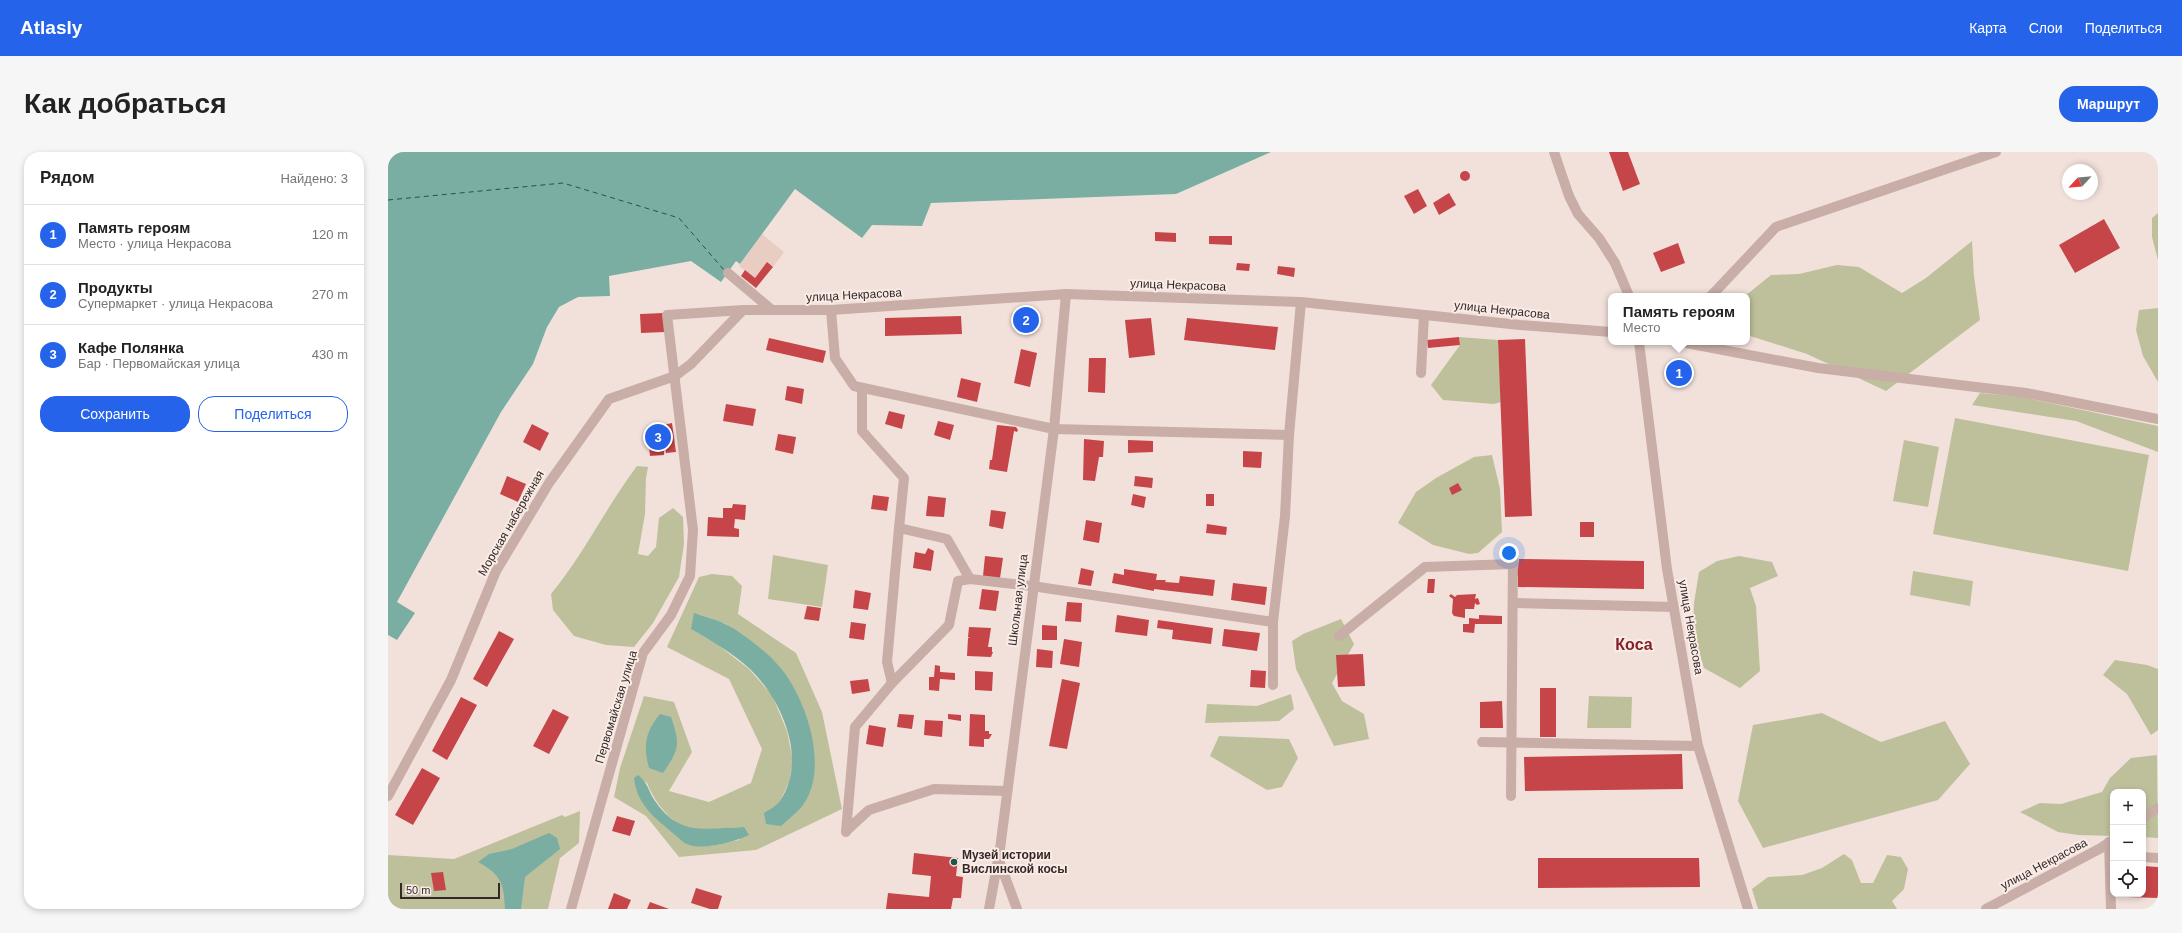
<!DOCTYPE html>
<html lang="ru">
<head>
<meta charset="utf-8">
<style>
  body { margin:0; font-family:Arial,sans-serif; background:#f6f6f6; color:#222 }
  .controls { position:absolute; right:12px; bottom:12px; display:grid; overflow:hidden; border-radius:8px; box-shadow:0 2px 6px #0003 }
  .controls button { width:36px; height:36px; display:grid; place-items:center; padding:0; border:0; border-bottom:1px solid #e0e0e0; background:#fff; color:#222; font:20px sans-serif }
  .compass { position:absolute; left:1674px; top:12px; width:36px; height:36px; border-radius:50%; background:#fff; box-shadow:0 2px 6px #0003; rotate:244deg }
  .scale { position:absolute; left:12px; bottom:10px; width:100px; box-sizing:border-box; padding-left:4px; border:2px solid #362827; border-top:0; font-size:11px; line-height:14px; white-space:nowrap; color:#362827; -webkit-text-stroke:3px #f9ece7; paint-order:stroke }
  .you { position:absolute; left:1121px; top:401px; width:14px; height:14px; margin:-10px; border:3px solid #fff; border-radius:50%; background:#1a73e8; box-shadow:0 0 0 6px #1a73e833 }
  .badge { display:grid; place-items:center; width:26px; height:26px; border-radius:50%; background:#2563eb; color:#fff; font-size:13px; font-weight:700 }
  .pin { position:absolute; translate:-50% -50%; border:2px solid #fff; box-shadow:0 1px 4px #0006 }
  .popup { position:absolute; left:1220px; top:141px; width:142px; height:52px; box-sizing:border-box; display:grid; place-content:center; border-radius:8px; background:#fff; filter:drop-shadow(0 1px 3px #0005); font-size:13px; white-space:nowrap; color:#767676 }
  .popup b { font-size:15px; color:#222 }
  .popup::after { content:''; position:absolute; left:50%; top:100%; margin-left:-8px; border:8px solid transparent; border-top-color:#fff }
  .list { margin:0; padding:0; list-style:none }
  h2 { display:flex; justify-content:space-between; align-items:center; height:52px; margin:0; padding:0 16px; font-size:17px }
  h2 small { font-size:13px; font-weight:400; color:#767676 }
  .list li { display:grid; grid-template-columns:26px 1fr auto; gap:12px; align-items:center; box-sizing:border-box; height:60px; padding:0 16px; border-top:1px solid #e0e0e0 }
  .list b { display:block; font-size:15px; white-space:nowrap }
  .list p { margin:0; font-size:13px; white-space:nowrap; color:#767676 }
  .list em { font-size:13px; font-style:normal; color:#767676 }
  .actions { display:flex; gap:8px; padding:12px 16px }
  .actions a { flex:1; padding:9px 0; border:1px solid #2563eb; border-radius:16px; text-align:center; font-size:14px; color:#2563eb }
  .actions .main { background:#2563eb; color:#fff }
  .icon { flex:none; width:22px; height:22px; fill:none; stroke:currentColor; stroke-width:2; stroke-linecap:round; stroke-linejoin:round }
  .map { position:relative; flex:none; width:1770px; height:757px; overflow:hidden; border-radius:16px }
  header { display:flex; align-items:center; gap:24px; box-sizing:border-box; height:56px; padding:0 20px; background:#2563eb; color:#fff }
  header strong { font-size:19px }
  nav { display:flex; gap:22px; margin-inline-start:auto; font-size:14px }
  .intro { display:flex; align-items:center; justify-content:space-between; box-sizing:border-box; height:96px; padding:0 24px }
  h1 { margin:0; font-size:28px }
  .button { padding:10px 18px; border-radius:16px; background:#2563eb; color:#fff; font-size:14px; font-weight:700 }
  main { display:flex; gap:24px; padding:0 24px }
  aside { flex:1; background:#fff; border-radius:16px; box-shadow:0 2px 6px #0003 }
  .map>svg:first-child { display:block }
</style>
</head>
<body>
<header>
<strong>Atlasly</strong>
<nav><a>Карта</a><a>Слои</a><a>Поделиться</a></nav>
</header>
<div class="intro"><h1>Как добраться</h1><a class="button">Маршрут</a></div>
<main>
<aside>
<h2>Рядом<small>Найдено: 3</small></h2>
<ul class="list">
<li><span class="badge">1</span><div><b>Память героям</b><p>Место · улица Некрасова</p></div><em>120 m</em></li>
<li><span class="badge">2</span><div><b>Продукты</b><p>Супермаркет · улица Некрасова</p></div><em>270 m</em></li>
<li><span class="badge">3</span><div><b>Кафе Полянка</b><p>Бар · Первомайская улица</p></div><em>430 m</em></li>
</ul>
<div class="actions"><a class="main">Сохранить</a><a>Поделиться</a></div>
</aside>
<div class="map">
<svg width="1770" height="757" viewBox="0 0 1770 757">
  <rect width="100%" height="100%" fill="#f2e1db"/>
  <!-- green -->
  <g fill="#bec09b" fill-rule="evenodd">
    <polygon points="1770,61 1770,108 1764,85 1764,66"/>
    <polygon points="1584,89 1586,124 1592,168 1498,239 1419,202 1359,183 1359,144 1357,144 1383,123 1411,122 1449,113 1471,115 1514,141 1538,126"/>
    <polygon points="1770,156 1770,230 1755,204 1748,178 1751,158"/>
    <polygon points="1071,185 1110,188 1113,250 1106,252 1055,248 1043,233 1072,193"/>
    <polygon points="1592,241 1634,245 1770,274 1770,300 1688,269 1584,253"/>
    <polygon points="1567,266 1761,303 1740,419 1545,382"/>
    <polygon points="1516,288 1551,295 1540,355 1505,349"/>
    <polygon points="1104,303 1112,337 1114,380 1090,401 1081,402 1045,393 1010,371 1028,340 1048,326 1086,305"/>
    <path d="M249 314 260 315 258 326 257 362 250 402 260 404 268 395 271 366 285 356 295 365 296 392 291 425 265 471 246 495 218 493 186 484 165 458 163 442C196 402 218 355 249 314Z"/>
    <polygon points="385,403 440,413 434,455 380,447"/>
    <polygon points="1351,404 1384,410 1390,424 1362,436 1368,454 1372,519 1352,536 1316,516 1305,480 1306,451 1311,420 1329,409"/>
    <polygon points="1525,419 1585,429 1582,454 1522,443"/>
    <path d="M324 422 344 424 354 434 350 462 408 501 434 560 454 657 368 698 291 705 258 664 226 645 232 616 256 544 286 550 304 600 281 639 321 650 363 631 374 597 341 527 279 495 311 425ZM336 471 363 490 390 513 415 653 391 651 401 630 405 610 399 579 384 543 361 517 330 493 303 477ZM247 625 259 631C268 653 287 678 313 678 327 678 342 675 356 675L351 688 323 694 300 693Z"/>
    <polygon points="953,467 966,492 944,531 954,549 976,562 981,587 946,594 908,517 904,489 915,482"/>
    <polygon points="1727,508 1759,513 1770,517 1770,578 1763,583 1739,542 1715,523"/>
    <polygon points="903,542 906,557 891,569 817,571 819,552 869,554"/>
    <polygon points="1201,544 1244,545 1243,576 1199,576"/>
    <polygon points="1434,561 1493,590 1557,569 1582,612 1550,648 1375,696 1350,649 1365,573"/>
    <polygon points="831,584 901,587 910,606 894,635 879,638 822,604"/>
    <polygon points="1769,603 1770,686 1755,685 1755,640 1725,640 1725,684 1690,683 1670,680 1632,660 1652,651 1673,652 1714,640 1722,626 1743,606"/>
    <polygon points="192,659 191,691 172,706 160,757 0,757 0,703 66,707 174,663 177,665"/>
    <polygon points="1456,702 1464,708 1473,731 1485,731 1499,703 1513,705 1520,717 1516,737 1504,749 1509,757 1370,757 1364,737 1380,725 1414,723 1434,716"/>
  </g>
  <!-- plaza -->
  <polygon fill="#e9cdc2" points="374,82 396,100 385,115 379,111 367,126 351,114"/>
  <!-- water -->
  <g fill="#7aaea2">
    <polygon points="0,0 883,0 788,42 543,51 534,74 484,73 474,86 407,37 352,112 348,109 333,130 303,109 221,124 222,144 190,145 171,155 159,175 145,212 113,260 9,450 27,461 9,488 0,483"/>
    <path d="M306 461C316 465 326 467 335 471 351 478 379 500 391 514 418 545 442 616 415 653 410 660 400 667 393 674L378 672 376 661C381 658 388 654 391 650 421 609 394 548 362 517 345 501 323 489 303 477Z"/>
    <path d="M272 562 283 565C292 592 292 596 275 621L261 616C255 594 257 580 272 562Z"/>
    <path d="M250 623C259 630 260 637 265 646 291 686 317 676 356 675L361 683C347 690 317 698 301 693 296 692 290 685 286 682 266 665 249 653 246 626Z"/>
    <path d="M161 681 169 686 172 697 137 725 133 757H117C116 732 113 722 90 710L101 702 124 697Z"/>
  </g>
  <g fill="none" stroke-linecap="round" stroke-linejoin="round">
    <!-- ferry -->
    <polyline stroke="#1d574b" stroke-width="1" stroke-dasharray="5 4" stroke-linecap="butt" points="0,48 175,31 291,66 336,118"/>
  </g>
  <!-- building -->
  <g fill="#c54549">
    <polygon points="1221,0 1240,0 1252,32 1235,39"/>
    <circle cx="1077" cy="24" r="5"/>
    <polygon points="1030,37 1039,54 1026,62 1016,44"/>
    <polygon points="1061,41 1068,53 1051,63 1045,51"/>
    <polygon points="1716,67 1732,96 1687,121 1671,93"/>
    <polygon points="767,80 788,81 788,90 767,89"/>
    <polygon points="821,84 844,84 844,93 821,92"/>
    <polygon points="1290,91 1297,111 1273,120 1265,101"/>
    <polygon points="379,110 385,115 368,136 353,124 357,118 367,126"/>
    <polygon points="849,111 862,112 861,119 848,118"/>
    <polygon points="890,114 907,116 906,125 889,122"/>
    <polygon points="276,161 277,180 253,181 252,162"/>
    <polygon points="624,161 653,165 652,174 623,171"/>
    <polygon points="573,164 574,182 497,184 497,166"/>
    <polygon points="763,166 767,203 741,206 737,168"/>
    <polygon points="799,166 890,175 887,198 796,188"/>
    <polygon points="1071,185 1072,193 1040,196 1039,188"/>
    <polygon points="381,186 438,199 435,211 378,198"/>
    <polygon points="1137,187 1144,364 1117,365 1110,188"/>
    <polygon points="633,197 649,201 642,235 626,231"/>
    <polygon points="701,206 718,206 717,241 700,240"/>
    <polygon points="573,226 593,231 589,250 569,245"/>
    <polygon points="399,234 416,237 414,252 397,248"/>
    <polygon points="338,252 368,257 365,274 335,269"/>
    <polygon points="501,259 517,263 514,277 497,272"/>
    <polygon points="550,269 566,273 562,288 546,283"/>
    <polygon points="284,271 288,300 278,301 275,273"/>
    <polygon points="144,272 161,281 152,299 135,290"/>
    <polygon points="609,273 628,275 630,278 629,280 626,279 619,320 601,317 602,308 604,308"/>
    <polygon points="390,282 408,285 405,302 387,298"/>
    <polygon points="696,287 716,289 715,305 711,305 707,329 695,328"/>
    <polygon points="740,288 765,289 765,300 740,301"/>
    <polygon points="276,293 276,303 262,304 261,294"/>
    <polygon points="855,299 874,300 873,316 855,315"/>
    <polygon points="119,324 138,332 130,350 112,342"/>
    <polygon points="747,324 765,326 764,336 746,334"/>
    <polygon points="1070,331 1074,338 1064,343 1061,336"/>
    <polygon points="745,342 758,345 756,356 743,353"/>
    <rect x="818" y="342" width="8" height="12"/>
    <polygon points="485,343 501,345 499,359 483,357"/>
    <polygon points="540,344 558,346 556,365 538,364"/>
    <polygon points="345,352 358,353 357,368 347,367 346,376 351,377 351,385 319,384 320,365 335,366 335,356 344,356"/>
    <polygon points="603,358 618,360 615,377 601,374"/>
    <polygon points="698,368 714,371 711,391 695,388"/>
    <rect x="1192" y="370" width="14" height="15"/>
    <polygon points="819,372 839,375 838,383 818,381"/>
    <polygon points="540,396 546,399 543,419 525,416 527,400 537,402"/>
    <polygon points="597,404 615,406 612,426 595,424"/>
    <polygon points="1131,407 1256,409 1256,437 1130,435 1130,424 1122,423 1122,416 1130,416"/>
    <polygon points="693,416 706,419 703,434 690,432"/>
    <polygon points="736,417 769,422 768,428 778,428 777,430 791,431 792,424 827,428 825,444 766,437 766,439 724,431 726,421 736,423"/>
    <polygon points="1040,427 1047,427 1046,441 1039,441"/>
    <polygon points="845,431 879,435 877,453 843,448"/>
    <polygon points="594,437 611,439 608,459 591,457"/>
    <polygon points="467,438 483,441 480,458 465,456"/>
    <polygon points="1063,442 1067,445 1069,443 1088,442 1087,447 1090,446 1092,452 1089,453 1087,451 1086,457 1077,457 1077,466 1066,464 1064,461 1065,447 1061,444"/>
    <polygon points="679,450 694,451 693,470 677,469"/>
    <polygon points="419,454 433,456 431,469 416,467"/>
    <polygon points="729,463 761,468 759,484 727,480"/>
    <polygon points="1091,463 1114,464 1114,472 1087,472 1086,481 1075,480 1075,472 1081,472 1081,466 1091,467"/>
    <polygon points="770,468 825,476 823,492 784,487 785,478 769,476"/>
    <polygon points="463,470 478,472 476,488 461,486"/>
    <polygon points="654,473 669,474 669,488 654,488"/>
    <polygon points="581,475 603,476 600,495 604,495 604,500 605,500 603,505 579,504 580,486 582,485 580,485"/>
    <polygon points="836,477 872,481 869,499 834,494"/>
    <polygon points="111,479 126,487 99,535 85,527"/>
    <polygon points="676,487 694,490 691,515 672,512"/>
    <polygon points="649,497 665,499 664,516 648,515"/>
    <polygon points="975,502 977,534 950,535 948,503"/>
    <polygon points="547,513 552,514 552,520 567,521 567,528 552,527 551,539 541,538 541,525 546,525"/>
    <polygon points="863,518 878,519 877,536 862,535"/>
    <polygon points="587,519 605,520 604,539 587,538"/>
    <polygon points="480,527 482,539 464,542 462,529"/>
    <polygon points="674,527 692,531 679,597 661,594"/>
    <rect x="1152" y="536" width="16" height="49"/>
    <polygon points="73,545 89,553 59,608 44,599"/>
    <polygon points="1114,549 1115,576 1092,576 1092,550"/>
    <polygon points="165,557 181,565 161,602 145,594"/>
    <polygon points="511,562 526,563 524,577 509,575"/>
    <polygon points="560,562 573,563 573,569 560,567"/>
    <polygon points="582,562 597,563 597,579 601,579 601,582 604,582 601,587 596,587 596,595 581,594"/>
    <polygon points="537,568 555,569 554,585 536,583"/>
    <polygon points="481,573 498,576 495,595 478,592"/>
    <polygon points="1294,602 1295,637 1137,639 1136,605"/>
    <polygon points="34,616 52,626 25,673 7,663"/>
    <polygon points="229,664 247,669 242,684 224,679"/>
    <polygon points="526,701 570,706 568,724 575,725 573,746 565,746 563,757 498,757 500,741 541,745 543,724 524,722"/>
    <polygon points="1150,706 1311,706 1312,735 1150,736"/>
    <polygon points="1755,714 1770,715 1770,746 1738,745 1739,742 1755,742"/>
    <polygon points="55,720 58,738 46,739 43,721"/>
    <polygon points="308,736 334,744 330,757 322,757 303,751"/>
    <polygon points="226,741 243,748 239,757 220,757"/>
    <polygon points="262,750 281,757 259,757"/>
  </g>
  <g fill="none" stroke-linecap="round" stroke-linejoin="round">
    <!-- minor -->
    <g stroke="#c9ada7" stroke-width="10">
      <polyline points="1166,0 1181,44 1190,62 1211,86 1227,111 1241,144"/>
      <polyline points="340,121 384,158"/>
      <polyline points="1323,144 1388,75 1608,0"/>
      <polyline points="443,158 447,206 466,234 666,277 901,283"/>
      <polyline points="1251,190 1279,417 1310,594 1360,757"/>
      <polyline points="1293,190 1430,216 1638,241 1770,267"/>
      <polyline points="1033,221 1036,163"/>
      <polyline points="474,236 474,279 516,326 511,376 559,387 582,427"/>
      <polyline points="1125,451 1286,455"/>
      <polyline points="951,484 1037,415 1125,412"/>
      <polyline points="504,531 499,510 511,376"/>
      <polyline points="885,533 885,470 897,364 901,283 913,150"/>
      <polyline points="1094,590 1310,594"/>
      <polyline points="0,644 63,528 108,419 161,331 221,247 287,224 303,212 355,158"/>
      <polyline points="1123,644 1125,404"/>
      <polyline points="1755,666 1770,656"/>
      <polyline points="458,679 481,658 546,637 619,639"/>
      <polyline points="458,680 467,575 504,531 561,473 570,429 582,427 644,434 885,470"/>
      <polyline points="1721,690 1723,757"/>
      <polyline points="1755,705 1770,706"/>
      <polyline points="610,706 629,757"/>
      <polyline points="183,757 255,501 283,463 302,424 305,378 279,163 355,158 443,158 678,142 913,150 1132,173 1223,180"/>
      <polyline points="601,757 612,697 666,277 678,142"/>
      <polyline points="1598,757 1713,696 1725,688"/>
    </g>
  </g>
  <!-- markers -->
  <circle fill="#1d574b" stroke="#f9ece7" stroke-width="1.5" cx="566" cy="710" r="4"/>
  <g text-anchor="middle" stroke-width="4" stroke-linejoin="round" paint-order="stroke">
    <!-- street labels -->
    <g font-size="12" fill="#362827" stroke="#f9ece7">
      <text transform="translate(790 133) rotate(2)" y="4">улица Некрасова</text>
      <text transform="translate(466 143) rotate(-3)" y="4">улица Некрасова</text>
      <text transform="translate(1114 158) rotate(6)" y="4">улица Некрасова</text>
      <text transform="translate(123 371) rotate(-60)" y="4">Морская набережная</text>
      <text transform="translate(630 448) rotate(-83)" y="4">Школьная улица</text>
      <text transform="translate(1303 475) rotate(80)" y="4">улица Некрасова</text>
      <text transform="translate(228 555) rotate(-73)" y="4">Первомайская улица</text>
      <text transform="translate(1656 712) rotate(-28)" y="4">улица Некрасова</text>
    </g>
    <!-- poi labels -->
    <g font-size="12" font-weight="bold" fill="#362827" stroke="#f9ece7" text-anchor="start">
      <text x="574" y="707">Музей истории<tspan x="574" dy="14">Вислинской косы</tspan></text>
    </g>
    <!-- district labels -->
    <g font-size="16" font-weight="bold" fill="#842125" stroke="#f9ece7">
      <text x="1246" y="498">Коса</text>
    </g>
  </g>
</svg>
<div class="controls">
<button>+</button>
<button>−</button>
<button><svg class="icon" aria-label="locate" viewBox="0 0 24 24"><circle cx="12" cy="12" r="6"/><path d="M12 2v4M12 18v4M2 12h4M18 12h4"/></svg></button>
</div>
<svg class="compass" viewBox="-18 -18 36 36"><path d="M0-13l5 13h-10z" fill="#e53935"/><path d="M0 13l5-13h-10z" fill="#767676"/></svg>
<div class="scale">50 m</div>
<div class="you"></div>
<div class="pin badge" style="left:1291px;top:221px">1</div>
<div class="popup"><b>Память героям</b>Место</div>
<div class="pin badge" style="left:638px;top:168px">2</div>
<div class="pin badge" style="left:270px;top:285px">3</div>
</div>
</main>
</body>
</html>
